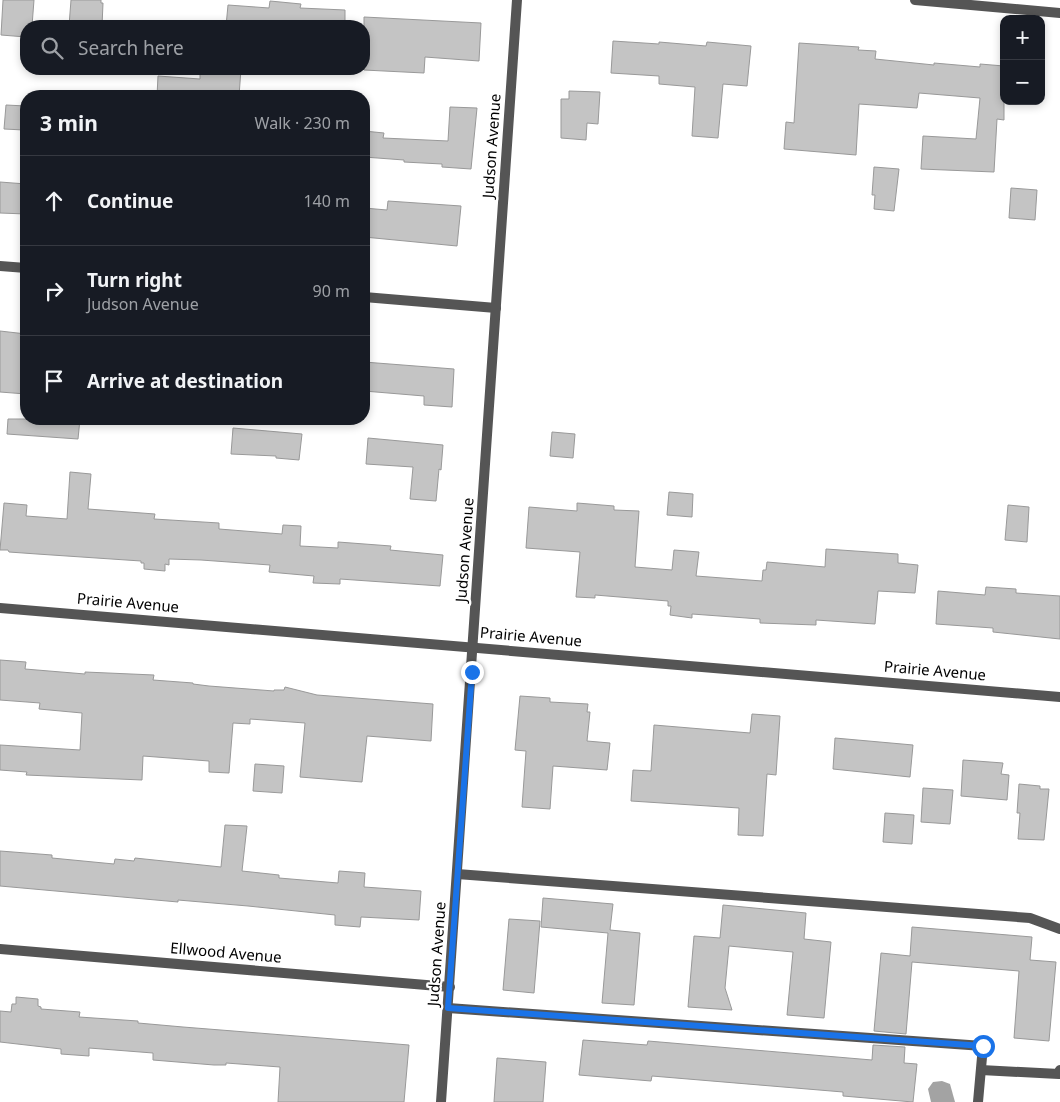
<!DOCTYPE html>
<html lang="en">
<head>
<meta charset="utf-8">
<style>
  body { margin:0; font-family:"Noto Sans",sans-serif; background:#20242c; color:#f1f3f6 }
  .controls { position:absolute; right:15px; top:15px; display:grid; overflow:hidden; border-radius:10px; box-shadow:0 2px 8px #0003 }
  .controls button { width:45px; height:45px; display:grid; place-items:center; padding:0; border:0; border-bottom:1px solid #363941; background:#171b24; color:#f1f3f6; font:25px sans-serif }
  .stop { position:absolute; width:15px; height:15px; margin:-11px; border:4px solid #1a73e8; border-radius:50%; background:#fff }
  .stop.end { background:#1a73e8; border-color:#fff; box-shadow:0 1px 5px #0008 }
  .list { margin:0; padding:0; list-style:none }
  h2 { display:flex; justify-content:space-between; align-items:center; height:65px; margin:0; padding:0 20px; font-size:21px }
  h2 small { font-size:16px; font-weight:400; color:#9ea1a6 }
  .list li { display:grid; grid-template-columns:32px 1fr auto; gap:15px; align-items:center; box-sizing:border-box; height:90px; padding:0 20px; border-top:1px solid #363941 }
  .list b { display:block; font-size:19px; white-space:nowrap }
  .list p { margin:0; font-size:16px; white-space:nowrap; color:#9ea1a6 }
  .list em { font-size:16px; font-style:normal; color:#9ea1a6 }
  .icon { flex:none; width:28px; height:28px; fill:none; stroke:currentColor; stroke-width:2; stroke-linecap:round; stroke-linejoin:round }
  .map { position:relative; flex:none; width:1060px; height:1102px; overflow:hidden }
  .search { position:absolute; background:#171b24; box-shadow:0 2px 8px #0003; left:20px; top:20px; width:350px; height:55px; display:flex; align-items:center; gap:12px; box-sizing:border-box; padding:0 18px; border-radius:20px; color:#9ea1a6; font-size:19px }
  .panel { position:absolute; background:#171b24; box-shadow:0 2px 8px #0003; left:20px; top:90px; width:350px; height:335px; border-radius:20px }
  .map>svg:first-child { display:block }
</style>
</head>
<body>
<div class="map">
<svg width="1060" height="1102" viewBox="0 0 1060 1102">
  <rect width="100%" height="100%" fill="#fff"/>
  <!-- water -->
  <polygon fill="#a3a3a3" points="942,1081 950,1084 955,1102 931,1102 928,1089 933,1082"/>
  <!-- building -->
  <g fill="#c4c4c4" stroke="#999">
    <polygon points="3,0 34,0 32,26 26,26 26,37 1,35"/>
    <polygon points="71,0 101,0 101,3 103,3 102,26 69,26"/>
    <polygon points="270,1 301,4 300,8 345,10 345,26 226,26 228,5 269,8"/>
    <polygon points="364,17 481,23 479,61 425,57 424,73 364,70"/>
    <polygon points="613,41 659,44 659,42 706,46 707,42 751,46 747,86 723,84 718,138 692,136 695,87 659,84 659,76 611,73"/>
    <polygon points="799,43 859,47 858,50 876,51 875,59 934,65 934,63 980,67 980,64 1004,66 1004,120 997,119 994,172 921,169 923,136 976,139 980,98 919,93 917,108 859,104 856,155 784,149 786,122 794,123"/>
    <polygon points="200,69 241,69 239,96 157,96 158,76 200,79"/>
    <polygon points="569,91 600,92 598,124 587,123 586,140 561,138 561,99 569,99"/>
    <polygon points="6,105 26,106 24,130 4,129"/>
    <polygon points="450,107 477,108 471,169 442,167 442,164 404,162 404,160 364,157 364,131 384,133 383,138 448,141"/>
    <polygon points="874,167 899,169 894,211 874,209 875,195 872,195"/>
    <polygon points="0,182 26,184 26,214 0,213"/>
    <polygon points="1011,188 1037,190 1035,220 1009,218"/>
    <polygon points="388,201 461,206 457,246 364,237 364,208 387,210"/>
    <polygon points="0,331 26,334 26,394 0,392"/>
    <polygon points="364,362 454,369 452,407 424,405 424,396 364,391"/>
    <polygon points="8,419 80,419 78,439 7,434"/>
    <polygon points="233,428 302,434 299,460 276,458 276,456 231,454"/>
    <polygon points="552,432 575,434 573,458 550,456"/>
    <polygon points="368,438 443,445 441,470 439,469 436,501 410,499 413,467 366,464"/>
    <polygon points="70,472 91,474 88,509 155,514 154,519 219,523 219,529 282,534 283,525 301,526 300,546 338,548 338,542 391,546 390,550 443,555 440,586 340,579 340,584 313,583 314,576 269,572 270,565 201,560 169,559 169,565 165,564 165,571 144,569 144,563 141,563 141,561 37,554 9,552 8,550 0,550 4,503 27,505 26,516 67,519"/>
    <polygon points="669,492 693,494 692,517 667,515"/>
    <polygon points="577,503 614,506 614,510 639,511 635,567 672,570 674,550 699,552 696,576 762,581 763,570 766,570 767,562 825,567 826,549 898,554 898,563 918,565 915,593 878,591 875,624 816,620 816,625 760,623 760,619 692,614 692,618 670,615 671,606 668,606 668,601 595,595 595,598 576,597 580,552 526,548 529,507 577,511"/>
    <polygon points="1008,505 1029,507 1027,542 1005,540"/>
    <polygon points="986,587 1016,589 1016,593 1060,596 1060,639 993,632 993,628 936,624 938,591 985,595"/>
    <polygon points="0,660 26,662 25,669 85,674 85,672 154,675 153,680 193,683 193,684 209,686 274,691 274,690 284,690 285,687 317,695 433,704 431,741 367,736 362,782 300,777 305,723 250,719 250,724 233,723 229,773 209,772 209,761 143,756 142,780 26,775 27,772 0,770 0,745 80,750 82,713 39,709 40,703 0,700"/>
    <polygon points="520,696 550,698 550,702 588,704 587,712 590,712 587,741 610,743 607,770 553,766 550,809 522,807 526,751 515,750"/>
    <polygon points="752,714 780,716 776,775 767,774 763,836 738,835 739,808 631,801 633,770 651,771 654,725 750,733"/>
    <polygon points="835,738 913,745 910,777 833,769"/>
    <polygon points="963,760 1003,763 1001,774 1009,775 1007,800 961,796"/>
    <polygon points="255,764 284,766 282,793 253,791"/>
    <polygon points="1019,784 1040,786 1040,789 1049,789 1044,840 1018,839 1020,813 1017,813"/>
    <polygon points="923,788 953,790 950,824 921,822"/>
    <polygon points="885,813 914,815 912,844 883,842"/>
    <polygon points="225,825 247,826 242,871 279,875 279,878 338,883 339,871 365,873 364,887 421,891 419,920 361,917 360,927 335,925 335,915 248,906 178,900 178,902 0,886 0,851 52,855 52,858 114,864 115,859 134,861 135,858 221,867"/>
    <polygon points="543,898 613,904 610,930 640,933 634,1005 602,1003 608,933 541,927"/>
    <polygon points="723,905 806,913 804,939 831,942 824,1018 787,1015 793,952 729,946 725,988 732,1010 688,1007 694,936 720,938"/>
    <polygon points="509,919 540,921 534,993 503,990"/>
    <polygon points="912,927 1032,937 1030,960 1056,962 1049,1041 1014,1038 1019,971 912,962 906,1034 874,1031 881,953 910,956"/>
    <polygon points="16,997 38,999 38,1006 41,1007 41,1009 80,1012 79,1017 138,1021 138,1023 183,1027 409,1045 404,1102 278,1102 280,1067 226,1063 226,1065 214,1065 153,1060 153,1053 89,1048 89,1056 61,1054 61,1049 0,1042 0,1011 11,1012 12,1004 16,1004"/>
    <polygon points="583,1040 647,1045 648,1041 872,1060 873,1045 905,1047 904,1063 917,1064 913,1102 843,1096 843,1092 652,1076 651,1081 579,1075"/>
    <polygon points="497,1058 546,1062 543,1102 494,1102"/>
  </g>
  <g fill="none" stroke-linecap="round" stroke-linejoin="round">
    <!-- lane -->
    <g stroke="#555" stroke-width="10">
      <polyline points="457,874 1030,918 1060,929"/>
      <polyline points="448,1008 983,1046 978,1102"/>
      <polyline points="981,1070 1059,1074 1060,1070"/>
    </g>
    <!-- street -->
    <g stroke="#555" stroke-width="10">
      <polyline points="915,0 1060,13"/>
      <polyline points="0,266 26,268"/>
      <polyline points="364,297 496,308"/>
      <polyline points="0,608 1060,697"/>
      <polyline points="0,949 450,987"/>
      <polyline points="441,1102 517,0"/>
    </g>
  </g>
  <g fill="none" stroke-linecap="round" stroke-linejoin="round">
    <!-- route -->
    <polyline stroke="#1a73e8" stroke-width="6" points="472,672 448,1008 983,1046"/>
  </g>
  <g text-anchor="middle" stroke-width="4.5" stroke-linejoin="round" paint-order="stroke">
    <!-- street labels -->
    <g font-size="15" fill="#000" stroke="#fff">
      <text transform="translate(492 146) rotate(-86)" y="5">Judson Avenue</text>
      <text transform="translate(465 550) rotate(-86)" y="5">Judson Avenue</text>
      <text transform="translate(128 603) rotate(5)" y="5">Prairie Avenue</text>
      <text transform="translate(531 637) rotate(5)" y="5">Prairie Avenue</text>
      <text transform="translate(935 671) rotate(5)" y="5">Prairie Avenue</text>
      <text transform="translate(226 953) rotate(5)" y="5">Ellwood Avenue</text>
      <text transform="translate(437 954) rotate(-86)" y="5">Judson Avenue</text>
    </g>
  </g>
</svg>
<div class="controls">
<button>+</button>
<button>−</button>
</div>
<div class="stop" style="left:983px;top:1046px"></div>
<div class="stop end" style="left:472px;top:672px"></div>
<div class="search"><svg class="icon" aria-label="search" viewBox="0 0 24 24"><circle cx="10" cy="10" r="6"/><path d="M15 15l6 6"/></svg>Search here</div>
<section class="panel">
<h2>3 min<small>Walk · 230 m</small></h2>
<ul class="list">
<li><svg class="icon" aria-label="ahead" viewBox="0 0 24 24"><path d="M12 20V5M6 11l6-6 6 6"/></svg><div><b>Continue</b></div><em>140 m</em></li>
<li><svg class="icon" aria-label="right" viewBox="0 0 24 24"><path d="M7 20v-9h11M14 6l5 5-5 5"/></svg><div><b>Turn right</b><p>Judson Avenue</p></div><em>90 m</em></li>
<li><svg class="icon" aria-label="arrive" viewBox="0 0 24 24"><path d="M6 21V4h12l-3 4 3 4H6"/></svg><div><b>Arrive at destination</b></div></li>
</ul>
</section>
</div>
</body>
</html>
